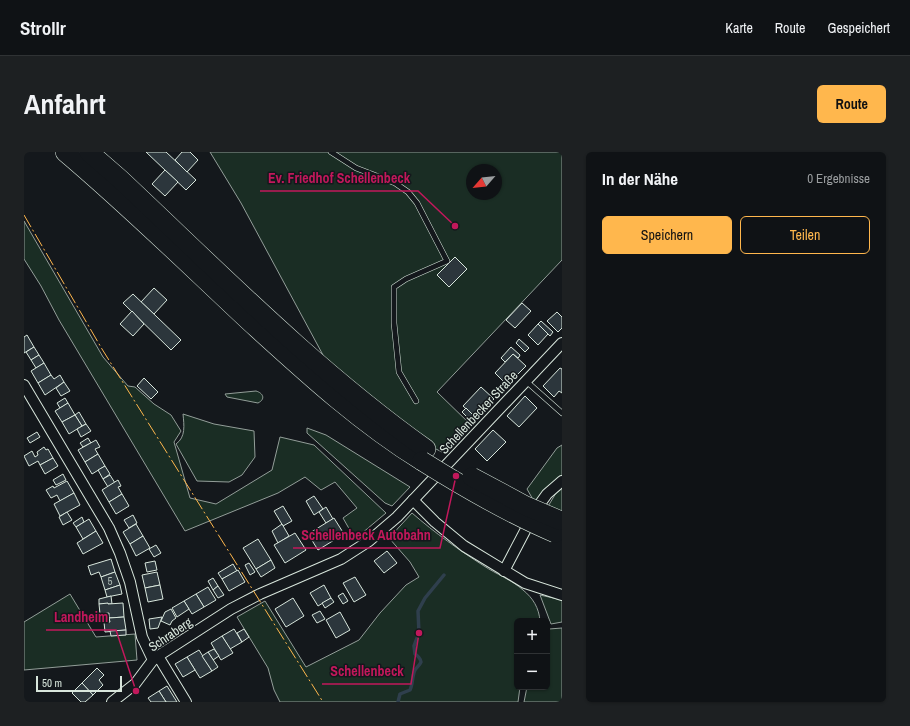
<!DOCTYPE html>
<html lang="de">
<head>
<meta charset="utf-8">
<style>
  body { margin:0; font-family:"Archivo Narrow",sans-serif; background:#1d2022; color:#f1f3f6 }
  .controls { position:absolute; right:12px; bottom:12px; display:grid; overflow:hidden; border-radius:6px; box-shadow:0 1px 3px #0004 }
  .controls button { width:36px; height:36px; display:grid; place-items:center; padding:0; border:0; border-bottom:1px solid #2f3234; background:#0f1215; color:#f1f3f6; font:20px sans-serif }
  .compass { position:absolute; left:442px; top:12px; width:36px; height:36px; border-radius:50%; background:#0f1215; box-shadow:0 1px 3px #0004; rotate:242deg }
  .scale { position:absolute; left:12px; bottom:10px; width:86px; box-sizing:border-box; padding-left:4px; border:2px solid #d8e6dc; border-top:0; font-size:11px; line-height:14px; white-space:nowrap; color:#d8e6dc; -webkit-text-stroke:3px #14181c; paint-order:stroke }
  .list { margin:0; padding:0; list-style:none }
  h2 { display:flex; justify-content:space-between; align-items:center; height:52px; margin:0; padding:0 16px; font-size:17px }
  h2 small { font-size:13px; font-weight:400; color:#9b9ea0 }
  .actions { display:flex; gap:8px; padding:12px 16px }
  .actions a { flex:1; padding:9px 0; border:1px solid #ffb74d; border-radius:6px; text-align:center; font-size:14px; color:#ffb74d }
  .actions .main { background:#ffb74d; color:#111 }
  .map { position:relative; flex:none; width:538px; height:550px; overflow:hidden; border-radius:6px }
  header { display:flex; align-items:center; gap:24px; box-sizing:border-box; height:56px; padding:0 20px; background:#0f1215; border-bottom:1px solid #2f3234 }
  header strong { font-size:19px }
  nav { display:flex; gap:22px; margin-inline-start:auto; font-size:14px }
  .intro { display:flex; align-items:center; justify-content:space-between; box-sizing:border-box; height:96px; padding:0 24px }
  h1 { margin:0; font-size:28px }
  .button { padding:10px 18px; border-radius:6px; background:#ffb74d; color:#111; font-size:14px; font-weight:700 }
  main { display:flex; gap:24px; padding:0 24px }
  aside { flex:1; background:#0f1215; border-radius:6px; box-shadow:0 1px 3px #0004 }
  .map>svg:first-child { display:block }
</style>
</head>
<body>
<header>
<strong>Strollr</strong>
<nav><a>Karte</a><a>Route</a><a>Gespeichert</a></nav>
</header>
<div class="intro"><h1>Anfahrt</h1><a class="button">Route</a></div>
<main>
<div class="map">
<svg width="538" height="550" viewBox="0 0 538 550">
  <rect width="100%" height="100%" fill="#14181c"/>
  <!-- green -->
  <g fill="#1a2d24" stroke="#939e99" fill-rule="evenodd">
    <path d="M186 0H538V108L413 240 446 272 420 301 406 294 306 216 217 51ZM448 18H472V42H448Z"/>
    <polygon points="0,69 79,205 104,234 111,235 130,252 147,263 157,279 150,290 166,346 192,352 248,318 256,285 290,293 362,361 331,387 319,366 333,356 311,330 297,338 281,325 254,341 161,379 35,168 17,134 0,107"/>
    <path d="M232 239C239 241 242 247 234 251L203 245 201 242Z"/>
    <path d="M159 262 190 272 230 279 231 305 218 323 205 330 173 329 152 292C162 285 160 273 159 262Z"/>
    <polygon points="283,276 302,283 386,335 368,354 361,351 283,281"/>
    <polygon points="538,293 538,325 511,351 503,337 533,296"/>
    <polygon points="538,336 538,364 523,356 532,341"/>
    <path d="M388 361C411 381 435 398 460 414 472 422 488 428 499 438 509 446 515 456 516 469H493V535H496L494 550H256L250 538 244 516 213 465 241 449 282 515 335 488 356 461 382 433 395 425 386 410 365 386Z"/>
    <polygon points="46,442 72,485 111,482 113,508 0,518 0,470"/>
    <polygon points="516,443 538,448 538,470 527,472"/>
    <polygon points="538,476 538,550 500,550 503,535 523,535 523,480 525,477"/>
  </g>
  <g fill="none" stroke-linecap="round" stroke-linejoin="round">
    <!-- stream -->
    <path stroke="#2f3f4d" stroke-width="3.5" d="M374 550 376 542 386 538C389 532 388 524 391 518 392 516 396 513 397 510 397 507 393 503 391 502L390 494 395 481 394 459 401 446 420 423"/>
  </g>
  <!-- building -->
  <g fill="#2c363c" stroke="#d8e6dc">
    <polygon points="122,0 142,0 172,28 162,38"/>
    <polygon points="158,0 166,0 174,8 163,20 151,8"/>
    <polygon points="141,18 154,30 141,44 128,32"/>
    <polygon points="431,105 443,117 425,135 413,123"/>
    <polygon points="130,136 143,148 130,162 117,150"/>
    <polygon points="109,142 157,188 147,198 99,151"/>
    <polygon points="498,151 507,159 491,176 482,168"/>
    <polygon points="108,159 120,172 109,184 96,172"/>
    <polygon points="533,160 538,165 538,176 534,180 523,169"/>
    <polygon points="517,169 529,180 526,184 514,172"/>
    <polygon points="514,172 524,182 514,193 504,183"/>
    <polygon points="3,183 10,195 0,201 0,185"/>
    <polygon points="495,187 505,196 501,200 492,191"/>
    <polygon points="10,195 15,203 7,208 2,200"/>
    <polygon points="487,195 496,203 495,205 494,206 489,202 481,210 477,206"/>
    <polygon points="489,202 502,214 483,233 471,221"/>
    <polygon points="15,203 20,211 12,216 7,208"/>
    <polygon points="20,211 27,223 14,231 7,219"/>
    <polygon points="536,216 538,217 538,241 535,239 530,245 519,234"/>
    <polygon points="27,223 30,227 36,223 40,230 21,243 14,231"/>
    <polygon points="120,226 134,240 127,247 113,234"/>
    <polygon points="40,230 46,239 37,244 32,236"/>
    <polygon points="457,235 470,247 452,266 439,254"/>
    <polygon points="501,244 513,256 495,275 483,264"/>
    <polygon points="41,246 44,251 36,256 33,251"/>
    <polygon points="44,251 51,263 38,270 31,259"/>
    <polygon points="442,256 450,264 446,268 438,260"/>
    <polygon points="55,260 62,272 58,274 51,263"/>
    <polygon points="51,263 58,274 45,282 38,270"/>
    <polygon points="62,272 67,279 57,285 53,277"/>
    <polygon points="469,278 482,290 463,309 451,297"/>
    <polygon points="13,280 16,285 6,291 3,286"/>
    <polygon points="64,286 67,291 59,295 56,291"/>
    <polygon points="72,288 76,295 71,297 74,302 61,310 54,298"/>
    <polygon points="20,295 22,298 24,297 29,306 16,313 14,309 5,314 0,304 8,299 11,305 14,303 13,300"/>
    <polygon points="74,302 81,314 68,322 61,310"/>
    <polygon points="29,306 34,314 21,322 16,313"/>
    <polygon points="81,314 86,322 79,327 74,318"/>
    <polygon points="39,322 42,328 32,333 29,328"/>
    <polygon points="86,323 91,331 84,335 79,327"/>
    <polygon points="94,328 97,334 94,335 98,342 85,350 78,338"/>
    <polygon points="43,329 50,341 36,349 33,343 27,346 22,338 29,334 30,336"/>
    <polygon points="50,341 56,353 36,364 30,352"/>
    <polygon points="98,342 105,354 92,362 85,350"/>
    <polygon points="290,344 299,357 290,363 282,349"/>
    <polygon points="259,354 268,369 259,374 250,359"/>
    <polygon points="302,355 309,367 302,371 295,360"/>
    <polygon points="43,360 48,368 39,373 35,365"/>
    <polygon points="109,363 113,371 105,376 100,368"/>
    <polygon points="58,365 60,370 52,375 49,371"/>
    <polygon points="310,366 320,382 294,398 284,382"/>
    <polygon points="65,367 72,379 59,387 52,375"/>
    <polygon points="112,372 119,384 106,392 99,380"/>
    <polygon points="258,372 265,384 254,391 248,379"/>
    <polygon points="72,379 79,391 59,402 53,391"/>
    <polygon points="271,381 282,398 261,411 250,393"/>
    <polygon points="119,384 126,396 112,404 106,392"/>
    <polygon points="234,387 247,408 232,417 219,396"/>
    <polygon points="132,393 137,401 130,405 125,397"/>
    <polygon points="363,399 373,411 360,421 350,409"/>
    <polygon points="87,407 91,420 77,425 75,420 67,423 64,414"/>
    <polygon points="247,408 251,416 237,425 232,417"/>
    <polygon points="131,409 133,418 123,420 121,411"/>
    <polygon points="225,411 231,420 226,423 221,413"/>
    <polygon points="209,412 213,419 198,427 194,421"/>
    <polygon points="214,418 221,430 205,439 198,427"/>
    <polygon points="91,420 96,433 81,438 77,425"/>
    <polygon points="133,420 136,433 121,436 118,423"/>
    <polygon points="331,425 342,443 330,450 319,431"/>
    <polygon points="189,426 194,434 189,438 184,429"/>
    <polygon points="96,433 98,442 83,445 81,438"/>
    <polygon points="136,433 139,447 124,450 121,436"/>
    <polygon points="300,433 307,446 294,454 286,441"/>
    <polygon points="194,434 200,443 194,446 189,438"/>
    <polygon points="184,435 192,448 180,455 172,442"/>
    <polygon points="319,441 324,449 319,452 314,444"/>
    <polygon points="172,442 180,455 168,462 160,449"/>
    <polygon points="87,444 88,452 75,452 75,447"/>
    <polygon points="269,446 280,464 262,475 251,457"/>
    <polygon points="307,446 310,450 301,456 298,451"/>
    <polygon points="160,449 165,457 153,465 148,456"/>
    <polygon points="84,451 84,452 99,451 100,465 85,466 85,461 76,462 75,452"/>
    <polygon points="147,457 152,466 148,469 146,473 137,469 141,460"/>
    <polygon points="296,459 301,467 293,471 288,463"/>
    <polygon points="316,460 326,478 312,486 302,468"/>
    <polygon points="100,465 102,478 81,480 80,470 86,470 85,466"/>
    <polygon points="138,465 134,476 126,477 125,467"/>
    <polygon points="210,477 218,490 206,497 198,484"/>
    <polygon points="220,477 225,485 218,490 213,481"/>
    <polygon points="102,478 102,483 87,484 86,479"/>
    <polygon points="198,484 209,501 197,508 187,491"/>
    <polygon points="190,497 195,504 189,508 184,500"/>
    <polygon points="175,498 188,519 176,526 163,505"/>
    <polygon points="184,500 194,515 188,519 178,504"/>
    <polygon points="163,505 171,518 159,525 151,512"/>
    <polygon points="73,516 80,523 75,528 79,533 69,543 58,531"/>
    <polygon points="58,531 69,543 61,550 57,550 48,541"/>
    <polygon points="143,534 153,550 142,550 135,539"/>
    <polygon points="135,539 142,550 127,550 124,546"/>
  </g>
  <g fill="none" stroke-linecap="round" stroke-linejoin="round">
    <defs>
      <g id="service">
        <polyline points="307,0 332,16 371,31 384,40 393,51 423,109 382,127 370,135 370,171 375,220 392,249"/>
        <polyline points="502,229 538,261"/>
      </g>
      <g id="minor">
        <polyline points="0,233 85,376 96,401 106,430 118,485 129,508"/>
        <polyline points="389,348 411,370 440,394 501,431 538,443"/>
        <polyline points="480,419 513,356 523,342 538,329"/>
        <polyline points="134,504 162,550"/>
        <polyline points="88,550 111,532 129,508 134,504 207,457 236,442 317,407 345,389 373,365 538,191"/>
      </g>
      <g id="motorway">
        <path d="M41 0C105 54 165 113 226 170 281 220 335 270 398 309"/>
        <path d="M65 0 96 27C195 120 291 218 402 297"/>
      </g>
    </defs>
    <!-- service casing -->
    <use href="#service" stroke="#d8e6dc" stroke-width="6"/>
    <!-- minor casing -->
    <use href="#minor" stroke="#d8e6dc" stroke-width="12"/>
    <!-- motorway casing -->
    <use href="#motorway" stroke="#d8e6dc" stroke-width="20"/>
    <!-- service -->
    <use href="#service" stroke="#14181c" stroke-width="5"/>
    <!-- minor -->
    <use href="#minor" stroke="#14181c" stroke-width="10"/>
    <!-- motorway -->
    <use href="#motorway" stroke="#14181c" stroke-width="19"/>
    <defs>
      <g id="motorway-bridge">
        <path d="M398 309C441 336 484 361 531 381"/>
        <polyline points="448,325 502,354 535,368"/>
      </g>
    </defs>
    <!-- motorway-bridge casing -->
    <use href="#motorway-bridge" stroke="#d8e6dc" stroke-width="20" stroke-linecap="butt"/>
    <!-- motorway-bridge -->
    <use href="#motorway-bridge" stroke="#14181c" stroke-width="19"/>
    <!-- power -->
    <polyline stroke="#ffb74d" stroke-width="1" stroke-dasharray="14 3 2 3" stroke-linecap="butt" points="0,63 78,197 299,550"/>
  </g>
  <g text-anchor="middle" stroke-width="3" stroke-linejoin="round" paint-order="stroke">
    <!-- number labels -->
    <g font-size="11" fill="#adbab4">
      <text x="86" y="433">5</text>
    </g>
    <!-- street labels -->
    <g font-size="13" fill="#d8e6dc" stroke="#14181c">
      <text transform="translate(454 260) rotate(-47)" y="5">Schellenbecker Straße</text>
      <text transform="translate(146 482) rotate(-34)" y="5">Schraberg</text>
    </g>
  </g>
  <!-- callouts -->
  <path fill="none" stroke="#c2185b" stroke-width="1.5" d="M431 74L394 39H236M432 324L416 396H269M112 539L92 478H22M395 481L387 532H298"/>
  <g fill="#c2185b" stroke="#14181c" stroke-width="1.5">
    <circle cx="431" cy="74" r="4"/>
    <circle cx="432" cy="324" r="4"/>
    <circle cx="112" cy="539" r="4"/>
    <circle cx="395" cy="481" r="4"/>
  </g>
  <g font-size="14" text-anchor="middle" font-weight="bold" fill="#c2185b" stroke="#14181c" stroke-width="3" stroke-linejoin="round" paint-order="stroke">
    <text x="315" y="31">Ev. Friedhof Schellenbeck</text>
    <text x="342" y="388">Schellenbeck Autobahn</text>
    <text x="57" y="470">Landheim</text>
    <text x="343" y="524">Schellenbeck</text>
  </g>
</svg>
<div class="controls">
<button>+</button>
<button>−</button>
</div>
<svg class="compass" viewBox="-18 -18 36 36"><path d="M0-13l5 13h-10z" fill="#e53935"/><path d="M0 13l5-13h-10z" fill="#9b9ea0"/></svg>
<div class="scale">50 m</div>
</div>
<aside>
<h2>In der Nähe<small>0 Ergebnisse</small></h2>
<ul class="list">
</ul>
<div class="actions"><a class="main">Speichern</a><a>Teilen</a></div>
</aside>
</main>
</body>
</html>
